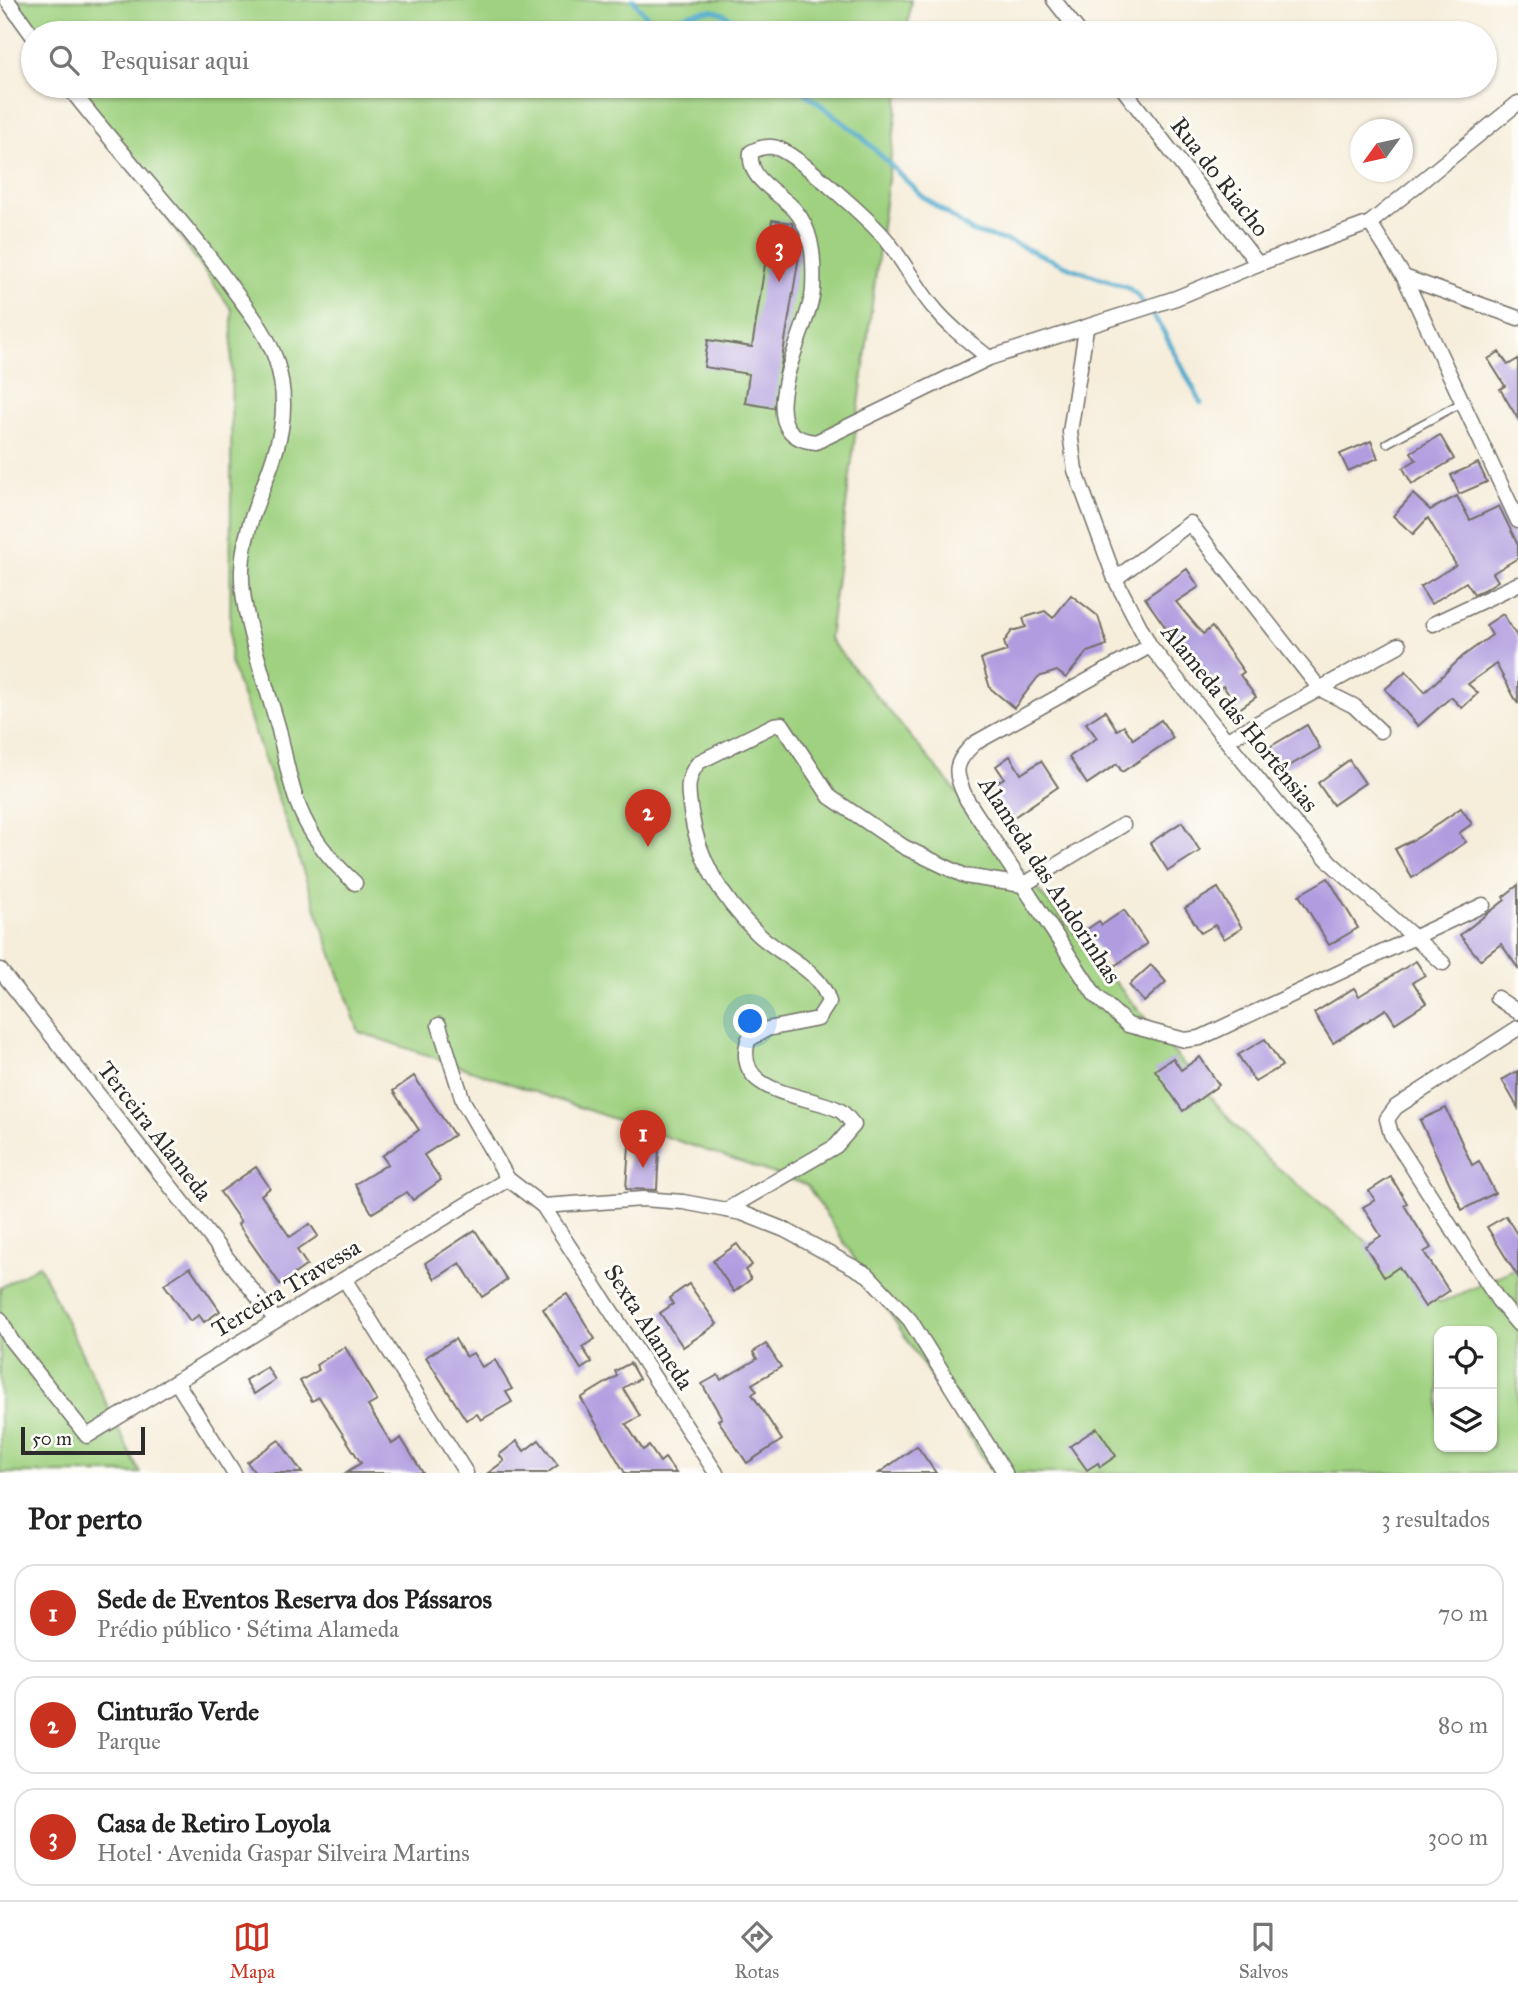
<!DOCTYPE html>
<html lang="pt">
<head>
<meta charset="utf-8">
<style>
  body { margin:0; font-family:"IM FELL Great Primer",serif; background:#f6f6f6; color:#222 }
  .controls { position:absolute; right:21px; bottom:21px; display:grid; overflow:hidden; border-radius:14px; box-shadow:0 2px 5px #0004 }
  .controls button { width:63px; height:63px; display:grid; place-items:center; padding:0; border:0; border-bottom:2px solid #e0e0e0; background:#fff; color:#222; font:35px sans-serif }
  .compass { position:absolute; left:1350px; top:119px; width:63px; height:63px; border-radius:50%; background:#fff; box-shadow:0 2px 5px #0004; rotate:237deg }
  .scale { position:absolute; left:21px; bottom:18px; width:124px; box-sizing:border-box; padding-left:7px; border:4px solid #2b2b2b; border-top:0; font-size:19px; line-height:24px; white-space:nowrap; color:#2b2b2b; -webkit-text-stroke:5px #fdfcf7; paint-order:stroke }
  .you { position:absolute; left:751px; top:1022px; width:24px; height:24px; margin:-18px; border:5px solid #fff; border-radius:50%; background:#1a73e8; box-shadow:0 0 0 10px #1a73e833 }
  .badge { display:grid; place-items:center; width:46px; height:46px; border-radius:50%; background:#c8321e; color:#fff; font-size:23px; font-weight:700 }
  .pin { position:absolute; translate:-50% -58px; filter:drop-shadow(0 2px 4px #0008) }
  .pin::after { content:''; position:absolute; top:37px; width:24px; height:21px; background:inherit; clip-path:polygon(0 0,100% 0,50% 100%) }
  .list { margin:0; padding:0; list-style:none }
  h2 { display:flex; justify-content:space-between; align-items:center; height:91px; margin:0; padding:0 28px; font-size:30px }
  h2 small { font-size:23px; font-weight:400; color:#767676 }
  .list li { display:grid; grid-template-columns:46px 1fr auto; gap:21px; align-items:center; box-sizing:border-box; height:98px; margin:0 14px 14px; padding:0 14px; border:2px solid #e0e0e0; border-radius:21px }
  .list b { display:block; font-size:26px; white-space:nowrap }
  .list p { margin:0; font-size:23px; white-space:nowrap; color:#767676 }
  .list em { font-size:23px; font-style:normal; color:#767676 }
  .icon { flex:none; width:38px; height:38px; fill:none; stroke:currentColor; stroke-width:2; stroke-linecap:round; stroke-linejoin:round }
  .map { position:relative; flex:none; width:1518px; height:1473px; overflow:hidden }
  .search { position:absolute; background:#fff; box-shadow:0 2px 5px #0004; left:21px; right:21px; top:21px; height:77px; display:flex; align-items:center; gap:18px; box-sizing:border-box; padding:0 24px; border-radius:38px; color:#767676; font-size:26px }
  .sheet { height:427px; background:#fff }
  nav { display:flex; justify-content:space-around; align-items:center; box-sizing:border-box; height:98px; border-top:2px solid #e0e0e0; background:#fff; font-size:19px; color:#767676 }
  nav a { display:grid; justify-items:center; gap:4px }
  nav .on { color:#c8321e }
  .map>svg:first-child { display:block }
</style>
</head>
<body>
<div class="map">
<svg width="1518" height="1473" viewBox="0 0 1518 1473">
  <rect width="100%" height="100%" fill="#fdfcf7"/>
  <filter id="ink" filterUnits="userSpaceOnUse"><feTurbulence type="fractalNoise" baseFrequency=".0143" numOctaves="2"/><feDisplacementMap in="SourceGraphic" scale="14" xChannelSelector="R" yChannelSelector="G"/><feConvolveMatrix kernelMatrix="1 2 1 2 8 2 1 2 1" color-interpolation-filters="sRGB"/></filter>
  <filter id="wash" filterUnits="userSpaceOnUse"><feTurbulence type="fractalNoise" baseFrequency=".00686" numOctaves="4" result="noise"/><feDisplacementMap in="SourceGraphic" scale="28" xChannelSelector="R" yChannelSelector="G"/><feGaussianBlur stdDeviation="1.57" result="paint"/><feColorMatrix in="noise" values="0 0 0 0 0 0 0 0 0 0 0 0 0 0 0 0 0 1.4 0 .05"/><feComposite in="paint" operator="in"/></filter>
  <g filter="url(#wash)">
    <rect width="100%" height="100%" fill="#f6edda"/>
    <!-- green -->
    <g fill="#9fd180" stroke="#657e56" stroke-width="2" fill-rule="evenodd">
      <polygon points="13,0 911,0 907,33 36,33"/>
      <path d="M73 86H900L829 639 1236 1127 1266 1158 1441 1303 1518 1267V1473H993L807 1185 359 1032 230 661 232 310ZM1439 1331H1492V1447H1439Z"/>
      <polygon points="39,1265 140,1473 0,1473 0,1288"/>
    </g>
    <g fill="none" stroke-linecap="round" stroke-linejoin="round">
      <!-- stream -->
      <g stroke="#4eaacc" stroke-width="5">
        <path d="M633 0 650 20C658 19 670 21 678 18 707 7 724 5 744 33"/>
        <polyline points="796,86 861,136 922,196 973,232 1011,242 1071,268 1127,287 1136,294 1160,325 1201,403"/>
      </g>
    </g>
    <g id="blocks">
      <!-- building -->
      <g fill="#b09de0">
        <polygon points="772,220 792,223 801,244 774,408 745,403 749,374 704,367 708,340 752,347"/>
        <polygon points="1499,352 1508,365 1518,359 1518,419 1500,389 1505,386 1488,359"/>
        <polygon points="1440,435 1454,459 1412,484 1403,468 1416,460 1411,452"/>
        <polygon points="1371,441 1378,458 1348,471 1340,454"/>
        <polygon points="1478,463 1487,482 1459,494 1451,475"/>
        <polygon points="1413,494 1430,510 1457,496 1470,520 1499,506 1518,545 1518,558 1493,573 1498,581 1485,589 1474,594 1466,582 1431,604 1420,587 1456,565 1428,518 1413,534 1393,516"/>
        <polygon points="1187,569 1199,587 1176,602 1203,634 1212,627 1244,672 1240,675 1256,697 1239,709 1223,686 1212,694 1145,598"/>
        <polygon points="1071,595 1098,616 1107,645 1087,652 1066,678 1057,671 1038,677 1014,708 990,688 981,659 1007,651 1004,642 1012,631 1026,627 1023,618 1045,611 1053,618"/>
        <polygon points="1503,614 1518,638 1518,704 1496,664 1468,684 1478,693 1462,708 1451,697 1418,726 1385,689 1406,671 1425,692 1463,656 1492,635 1486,625"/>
        <polygon points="1105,711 1117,730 1124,726 1133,739 1161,720 1173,738 1122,772 1117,764 1087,784 1069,757 1097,738 1086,723"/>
        <polygon points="1307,725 1320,748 1279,772 1266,749"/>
        <polygon points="1010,756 1021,774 1041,761 1058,787 1011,819 990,787 1004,778 996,766"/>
        <polygon points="1349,760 1365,783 1333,805 1318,783"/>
        <polygon points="1461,808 1472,824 1459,833 1466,842 1412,878 1395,849 1419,837"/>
        <polygon points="1182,822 1200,851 1168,871 1150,843"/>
        <polygon points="1328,878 1358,928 1329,945 1299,895"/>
        <polygon points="1518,885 1518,968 1501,944 1480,960 1460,935 1505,900 1503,897"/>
        <polygon points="1218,888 1242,928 1224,939 1215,925 1201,933 1185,908"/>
        <polygon points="1124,910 1147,944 1111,968 1086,930 1099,921 1102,925"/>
        <polygon points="1416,961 1425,975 1413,982 1426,1003 1395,1023 1386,1009 1333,1043 1314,1013 1354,988 1359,996"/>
        <polygon points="1151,965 1166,982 1144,1002 1129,985"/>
        <polygon points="1265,1039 1282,1066 1255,1082 1238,1055"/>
        <polygon points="1200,1057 1219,1085 1183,1111 1155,1070 1173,1058 1181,1070"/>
        <polygon points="1518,1071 1518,1108 1502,1080"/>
        <polygon points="414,1076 454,1135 424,1155 441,1180 413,1200 407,1192 372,1213 355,1184 388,1164 382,1156 419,1130 393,1091"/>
        <polygon points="1446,1108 1472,1165 1479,1161 1495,1193 1462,1210 1420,1120"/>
        <polygon points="629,1145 659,1147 657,1190 626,1189"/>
        <polygon points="256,1167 270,1188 261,1195 290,1237 310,1224 318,1236 297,1250 307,1265 280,1284 238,1224 241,1222 220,1192"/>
        <polygon points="1391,1177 1407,1203 1404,1205 1431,1248 1424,1252 1449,1291 1425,1307 1399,1267 1384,1277 1365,1246 1381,1236 1363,1207 1375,1200 1369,1191"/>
        <polygon points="1506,1216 1518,1236 1518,1277 1487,1227"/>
        <polygon points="475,1230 507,1280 482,1297 460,1263 435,1279 425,1263"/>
        <polygon points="737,1244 752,1265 745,1270 751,1279 734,1292 713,1261"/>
        <polygon points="190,1267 220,1311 204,1322 199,1315 190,1321 164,1284"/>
        <polygon points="689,1284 717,1324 683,1347 660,1313 673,1304 669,1298"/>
        <polygon points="567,1294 595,1339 582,1347 592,1362 581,1369 543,1309"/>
        <polygon points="455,1339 466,1357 473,1353 482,1367 495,1360 512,1389 506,1392 512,1402 481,1420 477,1414 466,1420 426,1357"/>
        <polygon points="766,1344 781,1367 752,1384 757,1391 752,1394 782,1440 747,1463 718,1420 722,1418 702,1384 718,1375 721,1380 757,1359 753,1352"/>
        <polygon points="345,1347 377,1401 368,1406 392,1444 401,1438 423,1473 345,1473 361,1463 319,1397 312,1401 300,1381 319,1370 316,1365"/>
        <polygon points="630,1363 639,1379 623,1388 640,1416 626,1424 643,1450 649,1446 660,1462 665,1458 676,1473 625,1473 581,1398 617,1376 615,1371"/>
        <polygon points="267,1367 275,1380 254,1394 245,1380"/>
        <polygon points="1097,1428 1116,1456 1100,1467 1098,1463 1087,1470 1070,1446"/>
        <polygon points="279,1440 302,1473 255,1473 247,1462"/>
        <polygon points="539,1440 558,1465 547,1473 488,1473 504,1461 499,1455 517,1441 524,1451"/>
        <polygon points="917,1446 936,1473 879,1473"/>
      </g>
    </g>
  </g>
  <g filter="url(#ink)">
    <use href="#blocks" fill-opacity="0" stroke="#726f68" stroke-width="2"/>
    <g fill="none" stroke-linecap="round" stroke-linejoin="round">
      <defs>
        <polyline id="service" points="1387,443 1461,403"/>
        <g id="minor">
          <polyline points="7,0 33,36"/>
          <polyline points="1054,0 1080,33"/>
          <path d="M68 86C121 155 182 217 232 288 249 311 267 333 276 360 303 445 245 492 242 570 240 614 267 686 279 730 285 755 289 783 299 807 311 838 332 862 355 883"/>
          <polyline points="1121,86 1258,264"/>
          <polyline points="1370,223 1404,277 1518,521"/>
          <polyline points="1404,277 1518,318"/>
          <polyline points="1086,329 1070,432 1075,470 1115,579 1150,646 1286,814 1331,863 1443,963"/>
          <path d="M989 358C970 342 950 328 934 308 915 286 903 259 884 237 867 218 799 156 777 148 768 145 759 148 751 152 747 184 786 193 800 217 814 238 814 265 813 289 812 325 743 437 816 442L989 358 1176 298 1258 264 1370 223 1518 103"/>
          <polyline points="1115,579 1190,523 1320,689 1354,706 1380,731"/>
          <polyline points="1433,624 1518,584"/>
          <path d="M1150 646 975 743C952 764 954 773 967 800L1095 995 1128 1025 1185 1040 1200 1038 1483 905"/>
          <polyline points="1227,740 1399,645"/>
          <polyline points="0,970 275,1319"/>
          <polyline points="1497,998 1518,1012"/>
          <polyline points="439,1025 463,1101 508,1179 543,1206 716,1473"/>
          <polyline points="1518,1028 1396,1107 1387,1119 1391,1134 1498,1300 1518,1324"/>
          <polyline points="543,1206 643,1199 683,1202 742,1213 785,1230 868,1275 910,1320 1005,1473"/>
          <path d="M726 1210 836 1146 854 1125C849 1120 845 1113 839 1110 805 1093 733 1096 748 1040L767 1029 818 1019 829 1002C821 969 779 955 757 933 723 900 698 860 691 812 688 793 685 778 699 762L774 725 782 724 830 797 904 847 965 876 1023 885 1123 825"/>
          <polyline points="345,1280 466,1473"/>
          <polyline points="0,1319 11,1340 87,1436 508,1179"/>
          <polyline points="177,1383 234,1473"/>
        </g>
      </defs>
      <!-- service casing -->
      <use href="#service" stroke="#726f68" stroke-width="10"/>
      <!-- minor casing -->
      <use href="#minor" stroke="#726f68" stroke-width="17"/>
      <!-- service -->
      <use href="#service" stroke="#fff" stroke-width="7"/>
      <!-- minor -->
      <use href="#minor" stroke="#fff" stroke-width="14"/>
    </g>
  </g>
  <g text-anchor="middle" stroke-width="6" stroke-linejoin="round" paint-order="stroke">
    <!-- street labels -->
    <g font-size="24" fill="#2b2b2b" stroke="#fdfcf7">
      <text transform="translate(1220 177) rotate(52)" y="8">Rua do Riacho</text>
      <text transform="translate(1240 718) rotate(51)" y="8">Alameda das Hortênsias</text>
      <text transform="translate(1050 880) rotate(57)" y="8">Alameda das Andorinhas</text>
      <text transform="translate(155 1131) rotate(52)" y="8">Terceira Alameda</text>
      <text transform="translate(286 1288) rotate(-31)" y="8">Terceira Travessa</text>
      <text transform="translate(649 1327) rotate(57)" y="8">Sexta Alameda</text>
    </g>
  </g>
</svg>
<div class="controls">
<button><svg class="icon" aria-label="locate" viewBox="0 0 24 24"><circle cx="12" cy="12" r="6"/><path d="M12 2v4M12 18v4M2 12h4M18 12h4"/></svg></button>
<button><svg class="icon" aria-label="layers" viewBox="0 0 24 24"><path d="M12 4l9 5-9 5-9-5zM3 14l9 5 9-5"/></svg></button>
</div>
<svg class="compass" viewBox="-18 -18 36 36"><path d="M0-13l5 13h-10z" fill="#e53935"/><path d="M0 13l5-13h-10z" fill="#767676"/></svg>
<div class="scale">50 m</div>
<div class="you"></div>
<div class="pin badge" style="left:643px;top:1168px">1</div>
<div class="pin badge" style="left:648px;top:847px">2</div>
<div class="pin badge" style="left:779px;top:282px">3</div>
<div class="search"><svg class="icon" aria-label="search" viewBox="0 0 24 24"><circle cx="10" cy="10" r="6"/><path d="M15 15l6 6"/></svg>Pesquisar aqui</div>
</div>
<section class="sheet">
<h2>Por perto<small>3 resultados</small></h2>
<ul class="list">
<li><span class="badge">1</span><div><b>Sede de Eventos Reserva dos Pássaros</b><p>Prédio público · Sétima Alameda</p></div><em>70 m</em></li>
<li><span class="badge">2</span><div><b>Cinturão Verde</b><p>Parque</p></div><em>80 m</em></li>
<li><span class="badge">3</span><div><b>Casa de Retiro Loyola</b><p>Hotel · Avenida Gaspar Silveira Martins</p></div><em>300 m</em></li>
</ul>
</section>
<nav>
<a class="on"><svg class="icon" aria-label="map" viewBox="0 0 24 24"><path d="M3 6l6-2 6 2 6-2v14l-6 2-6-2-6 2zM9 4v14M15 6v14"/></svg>Mapa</a>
<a><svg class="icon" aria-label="directions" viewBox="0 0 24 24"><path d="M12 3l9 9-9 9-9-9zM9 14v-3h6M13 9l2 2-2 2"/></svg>Rotas</a>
<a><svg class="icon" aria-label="saved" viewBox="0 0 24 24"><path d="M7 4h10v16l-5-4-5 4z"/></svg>Salvos</a>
</nav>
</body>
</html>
